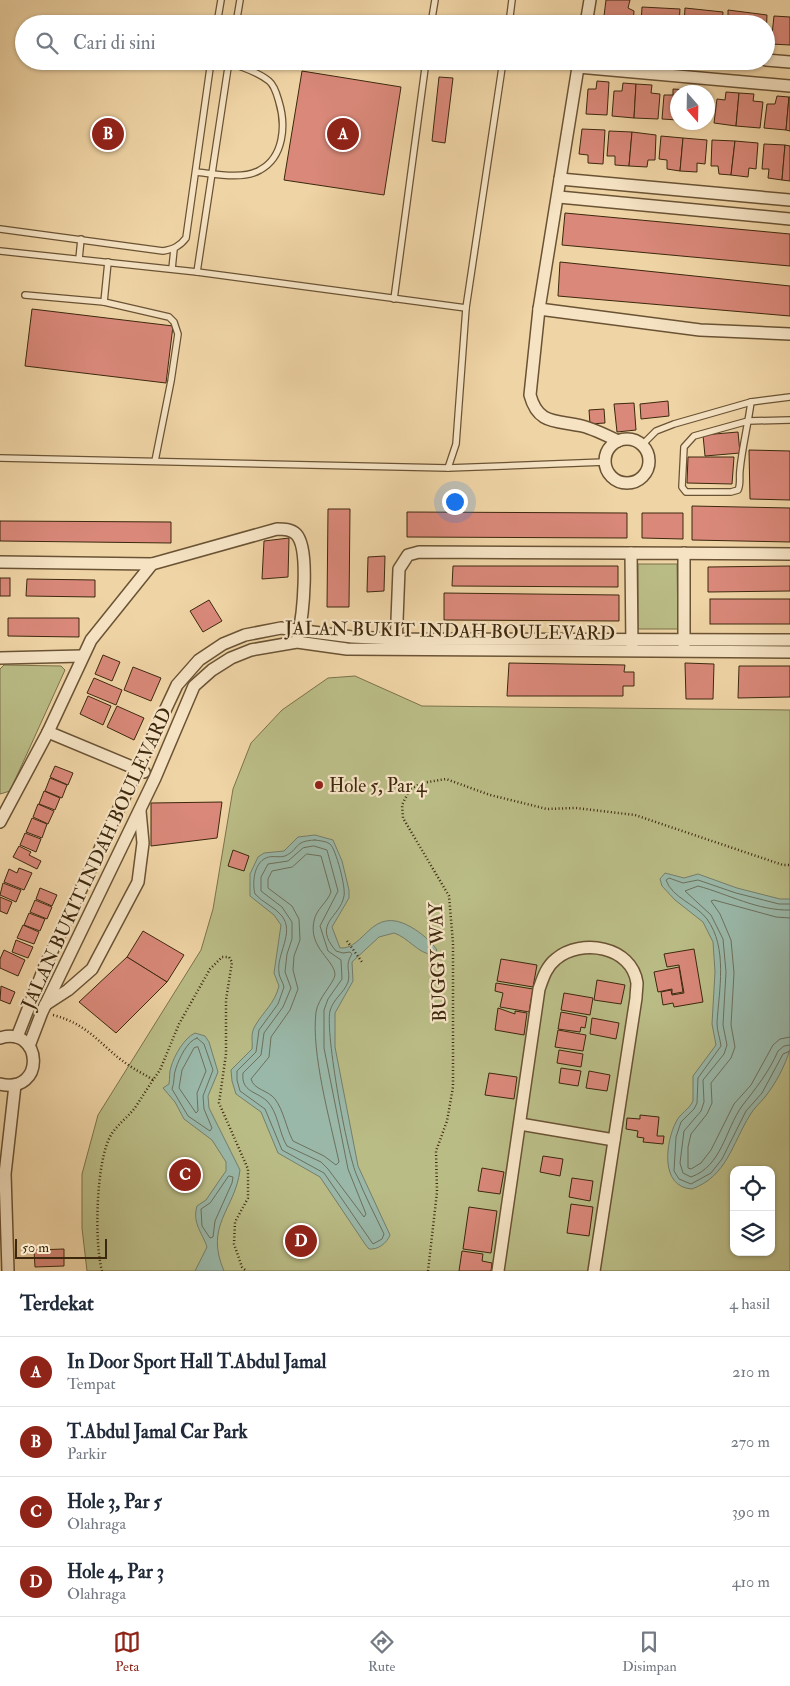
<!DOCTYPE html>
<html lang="id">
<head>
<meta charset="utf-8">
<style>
  body { margin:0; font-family:"IM FELL Double Pica",serif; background:#f6f6f7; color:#1f2937 }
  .controls { position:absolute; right:15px; bottom:15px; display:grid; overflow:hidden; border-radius:10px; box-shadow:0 1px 4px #0004 }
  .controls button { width:45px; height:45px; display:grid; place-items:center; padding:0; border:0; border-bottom:1px solid #e0e1e3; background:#fff; color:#1f2937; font:25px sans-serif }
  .compass { position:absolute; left:670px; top:85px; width:45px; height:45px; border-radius:50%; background:#fff; box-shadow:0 1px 4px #0004; rotate:160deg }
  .scale { position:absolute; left:15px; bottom:12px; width:92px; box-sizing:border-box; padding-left:5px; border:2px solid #3d280e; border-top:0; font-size:14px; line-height:18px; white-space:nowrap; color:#3d280e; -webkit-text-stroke:4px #f5e3c4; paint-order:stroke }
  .you { position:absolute; left:454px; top:501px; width:18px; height:18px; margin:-12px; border:4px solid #fff; border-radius:50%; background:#1a73e8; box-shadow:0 0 0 8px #1a73e833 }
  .badge { display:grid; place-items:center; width:32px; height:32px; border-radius:50%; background:#8f2418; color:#fff; font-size:16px; font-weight:700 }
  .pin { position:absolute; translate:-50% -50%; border:2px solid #fff; box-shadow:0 1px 5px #0006 }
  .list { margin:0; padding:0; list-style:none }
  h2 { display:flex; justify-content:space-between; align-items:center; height:65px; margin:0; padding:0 20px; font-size:21px }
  h2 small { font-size:16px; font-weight:400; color:#747a83 }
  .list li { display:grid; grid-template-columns:32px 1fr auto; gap:15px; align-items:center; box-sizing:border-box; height:70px; padding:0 20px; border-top:1px solid #e0e1e3 }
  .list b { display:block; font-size:19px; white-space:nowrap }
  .list p { margin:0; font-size:16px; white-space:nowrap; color:#747a83 }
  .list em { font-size:16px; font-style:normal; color:#747a83 }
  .icon { flex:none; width:28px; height:28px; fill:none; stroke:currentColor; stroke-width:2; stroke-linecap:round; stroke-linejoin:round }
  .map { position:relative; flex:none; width:790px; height:1271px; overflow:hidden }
  .search { position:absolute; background:#fff; box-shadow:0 1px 4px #0004; left:15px; right:15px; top:15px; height:55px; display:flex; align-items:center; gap:12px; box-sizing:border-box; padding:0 18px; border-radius:28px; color:#747a83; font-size:19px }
  .sheet { height:345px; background:#fff }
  nav { display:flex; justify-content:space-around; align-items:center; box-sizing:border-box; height:70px; border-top:1px solid #e0e1e3; background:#fff; font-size:14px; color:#747a83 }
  nav a { display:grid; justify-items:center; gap:2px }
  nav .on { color:#8f2418 }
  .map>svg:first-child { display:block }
</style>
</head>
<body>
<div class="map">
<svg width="790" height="1271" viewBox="0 0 790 1271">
  <rect width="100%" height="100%" fill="#efd4a5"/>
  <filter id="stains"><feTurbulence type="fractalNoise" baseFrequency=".004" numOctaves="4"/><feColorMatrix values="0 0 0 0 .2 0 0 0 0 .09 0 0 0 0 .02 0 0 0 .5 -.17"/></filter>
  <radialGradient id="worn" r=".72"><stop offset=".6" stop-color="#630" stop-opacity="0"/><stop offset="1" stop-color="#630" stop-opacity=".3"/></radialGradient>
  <!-- green -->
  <g fill="#babc86" stroke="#7c724a" fill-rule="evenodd">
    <polygon points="638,564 677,564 678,629 638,629"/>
    <polygon points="4,665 61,666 65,670 10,791 0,794 0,669"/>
    <path d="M355 676 422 706 790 710V1271H87L82 1228V1174L98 1115 201 950 213 909 233 789 251 743 282 710 328 678ZM734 1170H771V1252H734Z"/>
  </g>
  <!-- water -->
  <g fill="#9ab8a9" stroke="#757e6b">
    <path d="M315 835 333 840 342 861 349 890V898L332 927 340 948C365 950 371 904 411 927 421 933 431 941 437 950L433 955C417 953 409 938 394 933L379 937 352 962 353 981 335 1013V1047L358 1166 390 1235C387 1243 378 1250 369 1249L365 1244 320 1177 278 1153 261 1112 236 1094 232 1081 231 1070 252 1049C253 1041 250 1034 255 1026 263 1012 275 1003 279 986L274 973 281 925 274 915 250 896V874L258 857 264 853 284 851 298 837Z"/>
    <path d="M665 873 684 878 698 874 737 888 780 899H790V1049C785 1066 776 1083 765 1097 760 1103 754 1108 750 1115 732 1144 727 1176 692 1189 659 1187 666 1141 676 1122 680 1113 689 1110 693 1101V1076L716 1045 712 1024 715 972 713 942 703 922 675 900 662 886 660 879Z"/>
    <path d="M195 1033 205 1036 209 1042 218 1072 208 1096 209 1108 240 1170C235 1210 204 1225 224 1271H195L207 1247C202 1232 192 1223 197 1206L206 1200 219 1181 226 1171V1162L212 1140 184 1119 175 1102 163 1088 169 1084C170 1078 169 1072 171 1067 174 1056 184 1038 195 1033Z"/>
  </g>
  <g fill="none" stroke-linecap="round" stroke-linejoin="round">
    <!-- shore -->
    <g stroke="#6c705c" stroke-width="1">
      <path d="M315 840C320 841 326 841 330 844 336 849 346 888 344 896 340 918 312 923 336 951L343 953 350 952 352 954C344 966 351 971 348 982 344 993 333 999 330 1011 325 1033 347 1154 357 1176 365 1196 375 1215 384 1234L382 1239 373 1244 324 1173 282 1150 265 1109 240 1091 237 1080V1071L256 1052 259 1030 278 1004 284 987C283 982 279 977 279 973 276 954 295 933 282 916 275 907 263 903 255 894 252 883 254 863 266 858 272 855 279 858 285 856 300 849 293 841 315 840Z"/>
      <path d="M314 846 327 850 338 891 320 926 328 951 341 960 342 979 328 999 324 1010V1048L348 1169 366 1214 364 1217 328 1169 321 1162 287 1146C279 1133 278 1112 267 1101 256 1091 241 1092 243 1073L261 1055 264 1033 283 1007 291 988 285 972 287 954 292 939V922L282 907 261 891V877L268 864 288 861 303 848Z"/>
      <path d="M307 854 321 856 331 892C327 903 316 909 314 921 308 948 335 960 335 975 334 983 318 998 316 1012 311 1053 330 1120 339 1162L336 1165 324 1156 293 1141C286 1128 284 1111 275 1099 268 1090 254 1090 251 1079L269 1057 271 1037 290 1010 298 989 293 970 294 956 300 940 299 919 292 906 268 888V879L272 871 292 867Z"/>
      <path d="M790 904H779L736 893 698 880 683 883 669 878 666 880C672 898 696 904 707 919 728 948 719 990 717 1023 717 1031 720 1038 721 1046L698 1078 697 1103 694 1109 681 1122 676 1137 674 1171 679 1179 691 1184 711 1173 722 1159 746 1111 762 1093 783 1054 790 1051"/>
      <path d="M790 910C758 911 728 894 698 886L685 891 711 915 723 939 726 972 723 1025 727 1045 724 1054 703 1080 704 1102 701 1111 684 1131 680 1163 683 1173 691 1177C722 1166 725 1130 742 1106 756 1088 769 1072 778 1051L784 1046 790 1045"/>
      <polyline points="790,918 776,917 714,900 711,901 720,914 731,940 734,973 731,1025 735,1047 731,1058 711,1083 712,1103 707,1114 691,1134 688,1147 688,1168 691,1169 701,1163 711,1150 734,1104 751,1085 773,1045 780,1039 790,1037"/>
      <path d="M197 1038 204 1044 213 1070 203 1096 204 1109 212 1128 210 1131 188 1116 172 1089C175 1082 173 1075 176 1068 179 1059 187 1041 197 1038Z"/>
      <polygon points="198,1047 206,1071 197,1093 198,1111 196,1113 179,1088 182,1070 194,1048"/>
      <polygon points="229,1176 233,1177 232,1183 215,1221 213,1237 210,1238 202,1226 201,1209 210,1203"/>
    </g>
  </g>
  <!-- building -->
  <g fill="#d98879" stroke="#3d280e">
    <polygon points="606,0 630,0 628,8 634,11 633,24 603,24"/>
    <polygon points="642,7 680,9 679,24 641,24"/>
    <polygon points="685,8 723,12 722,24 684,24"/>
    <polygon points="728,10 767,15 766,38 766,24 728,24"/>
    <polygon points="774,16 790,17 790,45 771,44"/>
    <polygon points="302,71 401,87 384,195 284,180"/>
    <polygon points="439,77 453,78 445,143 432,141"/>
    <polygon points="597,81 609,82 607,115 586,114 588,89 596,89"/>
    <polygon points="623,83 636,84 634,118 612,116 614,91 622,91"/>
    <polygon points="636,84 652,85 651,93 660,94 658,119 634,118"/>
    <polygon points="673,89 688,90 688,92 678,92 678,120 662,119 664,95 673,95"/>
    <polygon points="726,92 739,93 736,126 714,123 717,99 725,100"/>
    <polygon points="739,93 754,94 753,101 763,102 760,128 736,126"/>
    <polygon points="777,96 789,97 786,130 764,128 767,104 775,104"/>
    <polygon points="789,97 790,97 790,131 786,130"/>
    <polygon points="582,129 605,130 603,164 588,163 588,155 579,154"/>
    <polygon points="609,131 632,132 629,166 615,165 615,156 607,156"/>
    <polygon points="632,132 656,135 655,160 648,160 647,167 629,166"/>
    <polygon points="661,136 683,138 680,171 667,169 667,160 659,159"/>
    <polygon points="683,138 707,140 705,164 697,163 697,172 680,171"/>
    <polygon points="712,140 735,141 731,175 719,174 718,166 711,166"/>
    <polygon points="735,141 758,143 756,169 749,168 748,177 731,175"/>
    <polygon points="764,144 785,145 782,180 768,178 769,169 762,169"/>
    <polygon points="785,145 790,146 790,181 782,180"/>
    <polygon points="565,213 790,234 790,266 562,245"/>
    <polygon points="560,262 790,286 790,316 558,296"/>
    <polygon points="32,309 173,326 166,383 25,366"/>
    <polygon points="668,401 669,416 641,419 640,404"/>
    <polygon points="634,403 636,430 617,432 614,404"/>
    <polygon points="604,409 605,423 590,424 589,410"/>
    <polygon points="738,432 740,453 705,456 703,435"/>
    <polygon points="749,450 790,451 790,500 750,499"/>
    <polygon points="688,457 734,457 732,484 687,483"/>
    <polygon points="692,506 790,508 790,542 692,540"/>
    <polygon points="328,509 350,509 349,607 327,607"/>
    <polygon points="407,512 627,513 627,538 407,537"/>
    <polygon points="642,513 683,513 683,539 642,538"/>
    <polygon points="0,521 171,522 171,543 0,541"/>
    <polygon points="289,538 288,577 262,579 264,541"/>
    <polygon points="385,556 384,591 367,592 368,557"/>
    <polygon points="453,566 618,566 618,587 452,586"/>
    <polygon points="790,566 790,591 708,592 708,567"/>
    <rect x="0" y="578" width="10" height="18"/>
    <polygon points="27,579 95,580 95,597 26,596"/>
    <polygon points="444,593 619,595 619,621 444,620"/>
    <rect x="710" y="599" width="80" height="25"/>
    <polygon points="209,600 222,621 203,632 190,611"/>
    <polygon points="8,618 79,618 79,637 8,636"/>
    <polygon points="103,655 120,662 112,681 95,674"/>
    <polygon points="509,663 625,665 624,672 634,672 634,686 623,686 623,696 507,696"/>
    <polygon points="685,663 714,664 713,699 686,699"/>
    <polygon points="739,666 790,666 790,697 738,698"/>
    <polygon points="133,667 161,678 151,701 124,690"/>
    <polygon points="94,678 122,690 116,705 87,693"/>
    <polygon points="88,696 111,706 103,725 80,714"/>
    <polygon points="117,706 144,718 134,740 107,727"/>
    <polygon points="55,766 73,773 68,785 50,777"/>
    <polygon points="50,778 67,785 62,798 45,791"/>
    <polygon points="44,791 60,798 55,810 39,804"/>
    <polygon points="222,802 217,838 151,846 151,803"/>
    <polygon points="38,804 54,811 48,824 33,817"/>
    <polygon points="32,818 47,824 42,838 26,832"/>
    <polygon points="25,833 41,839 36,852 20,845"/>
    <polygon points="19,846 31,852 29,855 41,861 37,869 13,857"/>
    <polygon points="233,850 249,856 244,871 228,866"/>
    <polygon points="19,868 32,873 24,890 4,882 9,869 17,873"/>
    <polygon points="3,883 21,890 16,902 0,895"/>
    <polygon points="40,888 57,895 52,906 36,899"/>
    <polygon points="0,897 12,902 7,914 0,911"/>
    <polygon points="35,900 52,907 47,919 30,912"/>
    <polygon points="29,913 45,919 40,931 24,925"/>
    <polygon points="23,925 39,932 34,944 17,938"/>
    <polygon points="143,931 184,955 167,982 127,957"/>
    <polygon points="16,940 33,947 28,958 12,952"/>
    <polygon points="694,949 703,1002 674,1007 673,1003 663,1005 661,992 671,990 672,995 684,993 679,965 667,967 664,954"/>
    <polygon points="4,950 25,960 18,976 0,968 0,959"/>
    <polygon points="127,957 167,982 116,1033 79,1002"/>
    <polygon points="501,959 537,965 533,987 497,981"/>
    <polygon points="679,967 683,992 672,994 672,989 658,992 654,972"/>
    <polygon points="597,980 625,985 621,1004 594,1000"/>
    <polygon points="496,983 533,989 529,1012 500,1007 503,993 495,991"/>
    <polygon points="1,986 15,992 10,1004 0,1000"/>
    <polygon points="564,993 593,998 590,1015 561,1010"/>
    <polygon points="498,1008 515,1014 515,1011 527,1013 524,1035 495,1030"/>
    <polygon points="561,1012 587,1017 585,1028 581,1027 580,1032 558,1029"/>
    <polygon points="592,1018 619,1023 616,1039 590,1034"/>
    <polygon points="558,1030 586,1035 583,1051 555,1047"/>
    <polygon points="559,1050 583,1054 581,1067 557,1063"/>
    <polygon points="561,1068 581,1071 578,1086 559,1083"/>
    <polygon points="589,1071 610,1075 607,1091 586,1088"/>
    <polygon points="489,1073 517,1077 514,1099 485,1095"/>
    <polygon points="640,1115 659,1117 657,1136 664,1136 663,1144 643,1142 644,1138 637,1137 638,1131 626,1129 627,1118 640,1119"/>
    <polygon points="543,1156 563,1159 560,1176 540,1172"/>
    <polygon points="482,1168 504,1172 500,1194 478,1191"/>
    <polygon points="572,1178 593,1181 590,1201 569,1197"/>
    <polygon points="571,1204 593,1207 589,1236 567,1233"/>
    <polygon points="469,1207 497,1211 491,1253 463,1249"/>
    <polygon points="64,1249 64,1266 35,1267 34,1250"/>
    <polygon points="462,1251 483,1254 482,1261 492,1263 491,1271 459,1271"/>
  </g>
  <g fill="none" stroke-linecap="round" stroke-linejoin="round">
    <defs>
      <g id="lane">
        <polyline points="217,24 221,0"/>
        <polyline points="236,24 240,0"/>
        <polyline points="431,24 435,0"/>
        <polyline points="509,24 512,0"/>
        <path d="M196 172C215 174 243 180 260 170 284 157 286 125 279 102 277 95 275 86 269 81 258 72 237 65 223 61"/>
        <path d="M0 229 163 251C174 249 180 246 186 238L211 61"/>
        <polyline points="0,251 197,272 229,61"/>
        <polyline points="79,259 81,239"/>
        <polyline points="172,269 174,249"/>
        <polyline points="197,272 466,308 503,61"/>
        <polyline points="25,295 104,302 169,317 174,322 178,334 171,381 155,461"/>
        <polyline points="394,299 426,61"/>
        <polyline points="104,302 108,262"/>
        <path d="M751 402C748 425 742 448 740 470 739 477 741 484 738 490L731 492H686L682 487 684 447 694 436 748 421 790 420"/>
        <polyline points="642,445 656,431 674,424 751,402 790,397"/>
        <polyline points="0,458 448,468 456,444 466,308"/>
        <polyline points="448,468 605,462"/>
      </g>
      <g id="street">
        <polyline points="586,24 590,0"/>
        <polyline points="766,60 790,62"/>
        <path d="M579 61 539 309 530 395C538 425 556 420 582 426 594 429 606 435 618 441"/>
        <polyline points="578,67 790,86"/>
        <polyline points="560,179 790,200"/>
        <polyline points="559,197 790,219"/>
        <polyline points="539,309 700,330 790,334"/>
        <circle cx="627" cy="461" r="22"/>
        <polyline points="684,553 684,646"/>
        <polyline points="0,562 152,564"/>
        <polyline points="396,646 399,569 408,555 419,552 631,553"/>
        <polyline points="632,648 631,553 790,554"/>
        <polyline points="0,658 82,656"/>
        <path d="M144 772 48 732 91 640 152 564 277 529C284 529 291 529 296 534 310 548 303 616 298 636"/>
        <polyline points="0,822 48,732"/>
        <polyline points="45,1005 68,990 92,969 138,882 143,843 140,811"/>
        <polyline points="17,1037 45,966 177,685 199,660 223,644 245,635 281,628 352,637 396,639 790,640"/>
        <path d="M0 1038C43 1025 46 1095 0 1084"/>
        <polyline points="29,1046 42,1012 155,778 194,686 212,670 231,658 251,650 297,642 347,649 790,652"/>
        <polyline points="520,1124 614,1140"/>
        <polyline points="8,1271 5,1174 15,1085"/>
        <path d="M498 1271 539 989C543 978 546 967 556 959 581 938 632 946 637 983 637 988 636 993 636 998L594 1271"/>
      </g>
    </defs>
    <!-- lane casing -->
    <use href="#lane" stroke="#6a5334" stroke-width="8"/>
    <!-- street casing -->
    <use href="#street" stroke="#6a5334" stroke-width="14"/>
    <!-- path -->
    <g stroke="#3d280e" stroke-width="2.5" stroke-dasharray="1 2.5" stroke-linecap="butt">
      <polyline points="347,941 362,962"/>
      <path d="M53 1015C92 1025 102 1049 133 1068 139 1072 146 1075 153 1080L160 1070 179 1024 210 969 222 957H229L232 962 226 1000V1054L219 1103 248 1169V1198L235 1222 234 1244 242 1267 246 1271"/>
      <path d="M102 1271C94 1242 96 1160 111 1135 117 1125 127 1118 134 1109 141 1099 147 1089 153 1080"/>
      <polyline points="428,1271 437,1192 436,1151 447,1121 453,1087 453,943 449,896 403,818 402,805 410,789 422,783 446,779 490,795 547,809 576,808 635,815 783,865 790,865"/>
    </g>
    <!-- lane -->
    <use href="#lane" stroke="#f5e3c4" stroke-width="5.5"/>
    <!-- street -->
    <use href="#street" stroke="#f5e3c4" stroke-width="11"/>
  </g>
  <!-- markers -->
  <circle fill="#8f2418" stroke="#f5e3c4" stroke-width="2" cx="319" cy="785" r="5"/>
  <g text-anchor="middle" stroke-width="4.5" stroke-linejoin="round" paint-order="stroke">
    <!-- street labels -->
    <g font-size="19" fill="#3d280e" stroke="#f5e3c4">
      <text transform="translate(450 630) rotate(1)" y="7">JALAN BUKIT INDAH BOULEVARD</text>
      <text transform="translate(96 858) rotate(-65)" y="7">JALAN BUKIT INDAH BOULEVARD</text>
      <text transform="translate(437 962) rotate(-92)" y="7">BUGGY WAY</text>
    </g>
    <!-- poi labels -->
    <g font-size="19" fill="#3d280e" stroke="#f5e3c4" text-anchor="start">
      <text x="329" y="792">Hole 5, Par 4</text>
    </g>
  </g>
  <rect width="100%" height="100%" filter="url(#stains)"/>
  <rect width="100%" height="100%" fill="url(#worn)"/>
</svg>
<div class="controls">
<button><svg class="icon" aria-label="locate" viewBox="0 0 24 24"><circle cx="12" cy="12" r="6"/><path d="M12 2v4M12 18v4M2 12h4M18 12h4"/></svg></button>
<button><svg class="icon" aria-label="layers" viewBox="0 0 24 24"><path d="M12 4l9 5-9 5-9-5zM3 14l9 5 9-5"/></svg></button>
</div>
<svg class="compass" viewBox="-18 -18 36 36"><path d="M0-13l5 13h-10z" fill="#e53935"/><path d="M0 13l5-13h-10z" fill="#747a83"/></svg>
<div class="scale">50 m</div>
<div class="you"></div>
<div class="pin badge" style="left:343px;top:134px">A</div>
<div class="pin badge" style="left:108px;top:134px">B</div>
<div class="pin badge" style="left:185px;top:1175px">C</div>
<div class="pin badge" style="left:301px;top:1241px">D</div>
<div class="search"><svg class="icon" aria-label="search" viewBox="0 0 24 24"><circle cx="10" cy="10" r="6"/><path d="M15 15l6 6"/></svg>Cari di sini</div>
</div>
<section class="sheet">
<h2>Terdekat<small>4 hasil</small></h2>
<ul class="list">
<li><span class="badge">A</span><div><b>In Door Sport Hall T.Abdul Jamal</b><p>Tempat</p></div><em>210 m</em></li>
<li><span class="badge">B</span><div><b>T.Abdul Jamal Car Park</b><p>Parkir</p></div><em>270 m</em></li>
<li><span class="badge">C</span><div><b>Hole 3, Par 5</b><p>Olahraga</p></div><em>390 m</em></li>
<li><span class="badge">D</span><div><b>Hole 4, Par 3</b><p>Olahraga</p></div><em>410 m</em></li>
</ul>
</section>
<nav>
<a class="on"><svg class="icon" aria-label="map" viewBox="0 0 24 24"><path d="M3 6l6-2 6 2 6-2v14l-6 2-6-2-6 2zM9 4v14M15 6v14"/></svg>Peta</a>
<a><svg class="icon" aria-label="directions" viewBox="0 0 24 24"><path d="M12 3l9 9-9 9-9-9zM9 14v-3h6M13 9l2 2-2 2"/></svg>Rute</a>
<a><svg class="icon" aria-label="saved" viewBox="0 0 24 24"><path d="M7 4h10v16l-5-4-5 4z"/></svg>Disimpan</a>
</nav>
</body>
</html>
